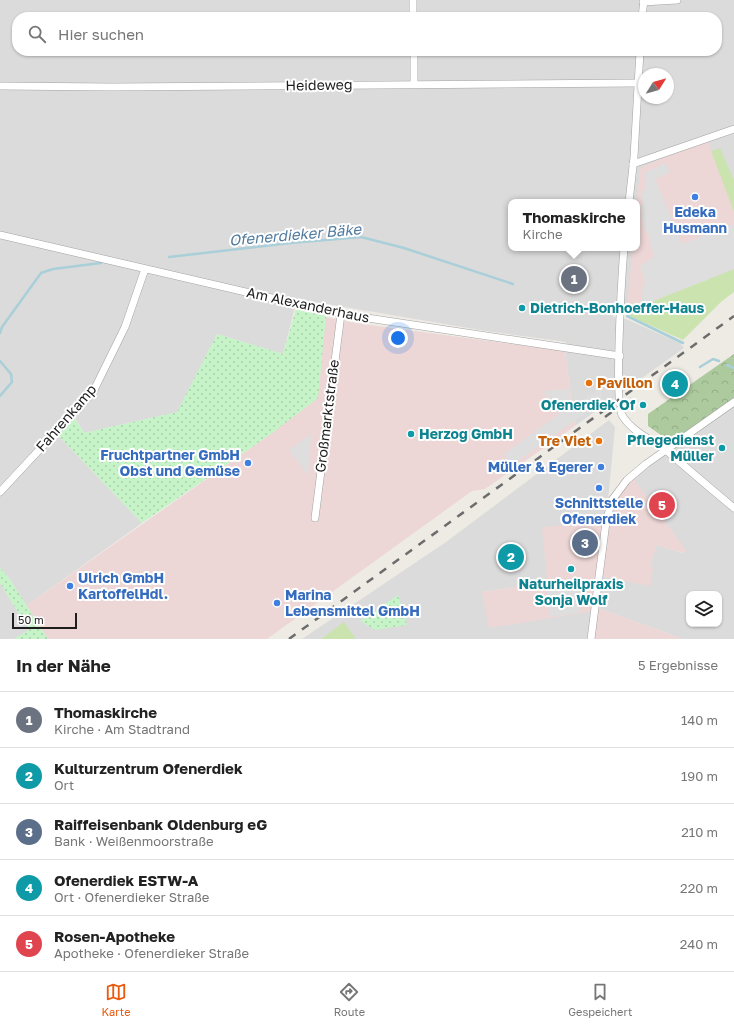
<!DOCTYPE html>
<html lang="de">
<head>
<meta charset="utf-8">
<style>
  body { margin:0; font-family:"Golos Text",sans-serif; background:#f6f6f6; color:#222 }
  .controls { position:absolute; right:12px; bottom:12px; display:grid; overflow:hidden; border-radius:8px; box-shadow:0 1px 3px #0004 }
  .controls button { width:36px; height:36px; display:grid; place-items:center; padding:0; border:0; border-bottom:1px solid #e0e0e0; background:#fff; color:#222; font:20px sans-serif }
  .compass { position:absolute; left:638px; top:68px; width:36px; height:36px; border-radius:50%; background:#fff; box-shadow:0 1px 3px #0004; rotate:53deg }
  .scale { position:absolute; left:12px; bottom:10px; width:65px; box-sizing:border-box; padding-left:4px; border:2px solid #1e1e1e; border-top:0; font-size:11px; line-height:14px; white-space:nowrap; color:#1e1e1e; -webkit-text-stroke:3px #fff; paint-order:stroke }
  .you { position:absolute; left:398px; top:338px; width:14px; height:14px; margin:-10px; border:3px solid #fff; border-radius:50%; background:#1a73e8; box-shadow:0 0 0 6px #1a73e833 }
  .badge { display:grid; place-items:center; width:26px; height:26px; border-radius:50%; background:#ea580c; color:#fff; font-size:13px; font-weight:700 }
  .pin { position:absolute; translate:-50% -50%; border:2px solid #fff; box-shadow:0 1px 4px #0006 }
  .popup { position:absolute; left:508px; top:199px; width:132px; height:52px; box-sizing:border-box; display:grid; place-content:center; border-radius:8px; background:#fff; filter:drop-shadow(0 1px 3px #0005); font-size:13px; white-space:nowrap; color:#767676 }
  .popup b { font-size:15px; color:#222 }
  .popup::after { content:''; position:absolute; left:50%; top:100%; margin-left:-8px; border:8px solid transparent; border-top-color:#fff }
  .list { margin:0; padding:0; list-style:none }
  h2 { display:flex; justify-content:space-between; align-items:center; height:52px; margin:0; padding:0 16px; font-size:17px }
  h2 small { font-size:13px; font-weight:400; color:#767676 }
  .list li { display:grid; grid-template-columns:26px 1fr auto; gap:12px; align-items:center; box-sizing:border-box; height:56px; padding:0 16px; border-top:1px solid #e0e0e0 }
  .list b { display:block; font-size:15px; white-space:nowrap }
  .list p { margin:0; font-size:13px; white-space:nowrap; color:#767676 }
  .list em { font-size:13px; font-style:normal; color:#767676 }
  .icon { flex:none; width:22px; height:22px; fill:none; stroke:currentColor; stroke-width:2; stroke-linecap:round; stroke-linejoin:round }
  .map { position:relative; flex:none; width:734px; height:639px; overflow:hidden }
  .search { position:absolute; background:#fff; box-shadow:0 1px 3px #0004; left:12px; right:12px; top:12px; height:44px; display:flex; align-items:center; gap:10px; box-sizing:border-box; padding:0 14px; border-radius:16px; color:#767676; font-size:15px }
  .sheet { height:332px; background:#fff }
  nav { display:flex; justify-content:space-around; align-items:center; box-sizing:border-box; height:56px; border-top:1px solid #e0e0e0; background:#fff; font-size:11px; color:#767676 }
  nav a { display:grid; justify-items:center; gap:2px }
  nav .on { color:#ea580c }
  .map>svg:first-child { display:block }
</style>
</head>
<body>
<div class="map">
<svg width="734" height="639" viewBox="0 0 734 639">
  <defs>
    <pattern id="forest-crowns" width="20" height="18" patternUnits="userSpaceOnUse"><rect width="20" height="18" fill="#acca9d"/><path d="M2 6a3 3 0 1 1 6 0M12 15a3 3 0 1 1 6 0" fill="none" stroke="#94ad87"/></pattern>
    <pattern id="park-dots" width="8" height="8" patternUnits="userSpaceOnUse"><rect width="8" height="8" fill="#c6f4c8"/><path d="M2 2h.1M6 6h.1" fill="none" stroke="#aad1ab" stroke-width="1.8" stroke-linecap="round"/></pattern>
  </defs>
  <rect width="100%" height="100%" fill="#eeebe5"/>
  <!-- residential -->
  <g fill="#dcdbdb" fill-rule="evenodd">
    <path d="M0 0H734V292L708 279 643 305 614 302 613 317 626 319 680 343 684 348 575 426 565 351 566 342 486 331 297 299 283 354 217 334 178 412 84 433 73 414 55 432 142 523 26 606 9 578 0 568ZM17 17H717V51H17ZM644 74H668V98H644ZM511 202H637V248H511Z"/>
    <path d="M734 402V639H683L595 607 599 576 653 568 649 567 656 545 683 553 633 478 666 451ZM689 594H719V624H689Z"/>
    <polygon points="609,420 615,427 606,522 547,582 482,592 595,611 590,639 302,639 446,542"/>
    <polygon points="0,583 29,630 14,639 0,639"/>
  </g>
  <!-- commercial -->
  <g fill="#edd6d6">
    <polygon points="707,139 734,211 734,269 643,305 627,303 633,248 637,248 637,203 640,168"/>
    <polygon points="326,317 355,323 565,351 575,426 485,489 472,491 267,639 48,639 26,606 275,431"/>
    <polygon points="633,478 686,550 684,553 656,545 650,567 653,568 650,586 599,576 595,607 683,639 591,639 594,611 489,628 482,592 547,582 542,527 606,522 614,501"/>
  </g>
  <!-- grass -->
  <g fill="#cbe4af">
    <polygon points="720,148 734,180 734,212 711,151"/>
    <polygon points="734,269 734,292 722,301 683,340 627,315 627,303 643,305"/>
    <polygon points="344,622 356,639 321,639"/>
  </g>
  <!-- forest -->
  <polygon fill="url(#forest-crowns)" points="734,354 734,402 675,445 648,426 648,414"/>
  <!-- park -->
  <g fill="url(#park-dots)">
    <polygon points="296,309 326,316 318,398 275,431 142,523 55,432 72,414 84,433 177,412 217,334 283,354"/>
    <polygon points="0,568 9,578 48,639 14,639 29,630 0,583"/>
    <polygon points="398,595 407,625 375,630 360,621"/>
  </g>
  <!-- parking -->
  <g fill="#dedede">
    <polygon points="666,163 670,172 655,179 682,244 734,224 734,269 643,305 641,295 645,281 640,265 654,258 649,235 644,228 640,206 643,204 641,192 646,189 646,172"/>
    <polygon points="600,388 603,400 511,466 504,454 559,414 554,406 556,401 550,402 543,391 570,389 570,409"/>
    <polygon points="311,434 308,476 289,450"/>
    <polygon points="580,582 579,613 550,617 546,586"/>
  </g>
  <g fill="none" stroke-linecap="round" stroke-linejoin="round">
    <!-- stream -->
    <g stroke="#a9cfd8" stroke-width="2.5">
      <polyline points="169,257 290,243 361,237 404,248 513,284"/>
      <polyline points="627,316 683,343"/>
      <polyline points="0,333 2,327 41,273 53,269 101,263"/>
      <polyline points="0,361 11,374 12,382 0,396"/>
      <polyline points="727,365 734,368"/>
      <polyline points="700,367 713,359 719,361"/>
    </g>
    <defs>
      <g id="minor">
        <polyline points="643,2 677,0"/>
        <polyline points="413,17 413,0"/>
        <polyline points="642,17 644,0"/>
        <polyline points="414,84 414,51"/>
        <polyline points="0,86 112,87 638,83"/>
        <polyline points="633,164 734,129"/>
        <polyline points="629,202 634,157 640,51"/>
        <polyline points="0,235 341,314 620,356"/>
        <path d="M624 248C622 272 614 401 622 415 631 431 652 440 667 451 689 470 711 489 734 508"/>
        <polyline points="0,492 93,392 125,327 145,269"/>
        <polyline points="315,518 341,314"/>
        <polyline points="591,639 606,522 612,500 627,480 646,464 734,402"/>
      </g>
    </defs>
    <!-- minor casing -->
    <use href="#minor" stroke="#a2a2a2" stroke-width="8"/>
    <!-- minor -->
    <use href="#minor" stroke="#fff" stroke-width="7"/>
    <!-- rail -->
    <g stroke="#6c6c6c" stroke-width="2.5" stroke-dasharray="8 8" stroke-linecap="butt">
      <polyline points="605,417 631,398"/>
      <polyline points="289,639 734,316"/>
    </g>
  </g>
  <!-- markers -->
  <g fill="#3f7fe0" stroke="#fff" stroke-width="1.5">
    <circle cx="695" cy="197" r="4"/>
    <circle cx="248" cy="463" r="4"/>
    <circle cx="601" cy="467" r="4"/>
    <circle cx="599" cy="488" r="4"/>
    <circle cx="70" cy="586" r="4"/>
    <circle cx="277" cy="603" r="4"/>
  </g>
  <g fill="#0f9aa8" stroke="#fff" stroke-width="1.5">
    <circle cx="522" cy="308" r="4"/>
    <circle cx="643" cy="405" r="4"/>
    <circle cx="411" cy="434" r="4"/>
    <circle cx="722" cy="448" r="4"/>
    <circle cx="571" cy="569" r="4"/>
  </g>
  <g fill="#e8710a" stroke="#fff" stroke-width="1.5">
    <circle cx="589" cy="383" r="4"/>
    <circle cx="599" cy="441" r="4"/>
  </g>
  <g text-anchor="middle" stroke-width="4" stroke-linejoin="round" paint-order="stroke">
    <!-- street labels -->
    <g font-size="14" fill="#1e1e1e" stroke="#fff">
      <text transform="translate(319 85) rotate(-1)" y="5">Heideweg</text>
      <text transform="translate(308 305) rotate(12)" y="5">Am Alexanderhaus</text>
      <text transform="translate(327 416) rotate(-83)" y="5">Großmarktstraße</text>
      <text transform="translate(66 418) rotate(-49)" y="5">Fahrenkamp</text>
    </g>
    <!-- shop labels -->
    <g font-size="14" font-weight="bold" fill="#366cbe" stroke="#fff">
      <text x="695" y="217">Edeka<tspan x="695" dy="16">Husmann</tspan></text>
      <text x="240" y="460" text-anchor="end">Fruchtpartner GmbH<tspan x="240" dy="16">Obst und Gemüse</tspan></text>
      <text x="593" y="472" text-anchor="end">Müller &amp; Egerer</text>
      <text x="599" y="508">Schnittstelle<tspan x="599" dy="16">Ofenerdiek</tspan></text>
      <text x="78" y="583" text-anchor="start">Ulrich GmbH<tspan x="78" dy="16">KartoffelHdl.</tspan></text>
      <text x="285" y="600" text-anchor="start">Marina<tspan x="285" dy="16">Lebensmittel GmbH</tspan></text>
    </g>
    <!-- culture labels -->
    <g font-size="14" font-weight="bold" fill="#0d838f" stroke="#fff" text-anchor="start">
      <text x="530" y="313">Dietrich-Bonhoeffer-Haus</text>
      <text x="635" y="410" text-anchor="end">Ofenerdiek Of</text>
      <text x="419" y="439">Herzog GmbH</text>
      <text x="714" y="445" text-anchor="end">Pflegedienst<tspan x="714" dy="16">Müller</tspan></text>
      <text x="571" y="589" text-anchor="middle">Naturheilpraxis<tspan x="571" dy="16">Sonja Wolf</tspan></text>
    </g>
    <!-- food labels -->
    <g font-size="14" font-weight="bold" fill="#c56008" stroke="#fff" text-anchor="start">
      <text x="597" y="388">Pavillon</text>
      <text x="591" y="446" text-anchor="end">Tre Viet</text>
    </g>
    <!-- water labels -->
    <g font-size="15" font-style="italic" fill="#507a9e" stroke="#fff">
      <text transform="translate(295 235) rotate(-5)" y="5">Ofenerdieker Bäke</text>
    </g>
  </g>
</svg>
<div class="controls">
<button><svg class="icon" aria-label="layers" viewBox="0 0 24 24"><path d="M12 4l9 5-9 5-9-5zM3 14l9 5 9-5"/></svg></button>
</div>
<svg class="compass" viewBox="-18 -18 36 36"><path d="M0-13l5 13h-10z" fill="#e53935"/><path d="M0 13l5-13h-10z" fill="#767676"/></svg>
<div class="scale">50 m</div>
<div class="you"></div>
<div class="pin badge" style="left:574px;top:279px;background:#6b7280">1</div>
<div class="popup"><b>Thomaskirche</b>Kirche</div>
<div class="pin badge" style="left:511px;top:557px;background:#0f9aa8">2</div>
<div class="pin badge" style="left:585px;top:543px;background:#5c6f8a">3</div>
<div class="pin badge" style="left:675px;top:384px;background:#0f9aa8">4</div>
<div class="pin badge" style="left:662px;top:505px;background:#e0444e">5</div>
<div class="search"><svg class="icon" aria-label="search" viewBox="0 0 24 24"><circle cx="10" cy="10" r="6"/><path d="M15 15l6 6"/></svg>Hier suchen</div>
</div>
<section class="sheet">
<h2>In der Nähe<small>5 Ergebnisse</small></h2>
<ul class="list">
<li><span class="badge" style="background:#6b7280">1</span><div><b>Thomaskirche</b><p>Kirche · Am Stadtrand</p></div><em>140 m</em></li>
<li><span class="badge" style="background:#0f9aa8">2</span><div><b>Kulturzentrum Ofenerdiek</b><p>Ort</p></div><em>190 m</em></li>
<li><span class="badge" style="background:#5c6f8a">3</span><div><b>Raiffeisenbank Oldenburg eG</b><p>Bank · Weißenmoorstraße</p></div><em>210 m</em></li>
<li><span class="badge" style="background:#0f9aa8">4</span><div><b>Ofenerdiek ESTW-A</b><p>Ort · Ofenerdieker Straße</p></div><em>220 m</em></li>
<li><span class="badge" style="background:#e0444e">5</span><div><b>Rosen-Apotheke</b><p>Apotheke · Ofenerdieker Straße</p></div><em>240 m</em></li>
</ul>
</section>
<nav>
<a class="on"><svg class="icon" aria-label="map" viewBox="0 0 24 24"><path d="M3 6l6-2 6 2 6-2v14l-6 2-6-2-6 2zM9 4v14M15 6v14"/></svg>Karte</a>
<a><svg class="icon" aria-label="directions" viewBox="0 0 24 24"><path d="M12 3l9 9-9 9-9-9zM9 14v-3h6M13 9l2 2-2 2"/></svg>Route</a>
<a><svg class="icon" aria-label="saved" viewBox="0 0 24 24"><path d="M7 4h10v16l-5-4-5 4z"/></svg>Gespeichert</a>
</nav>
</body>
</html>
